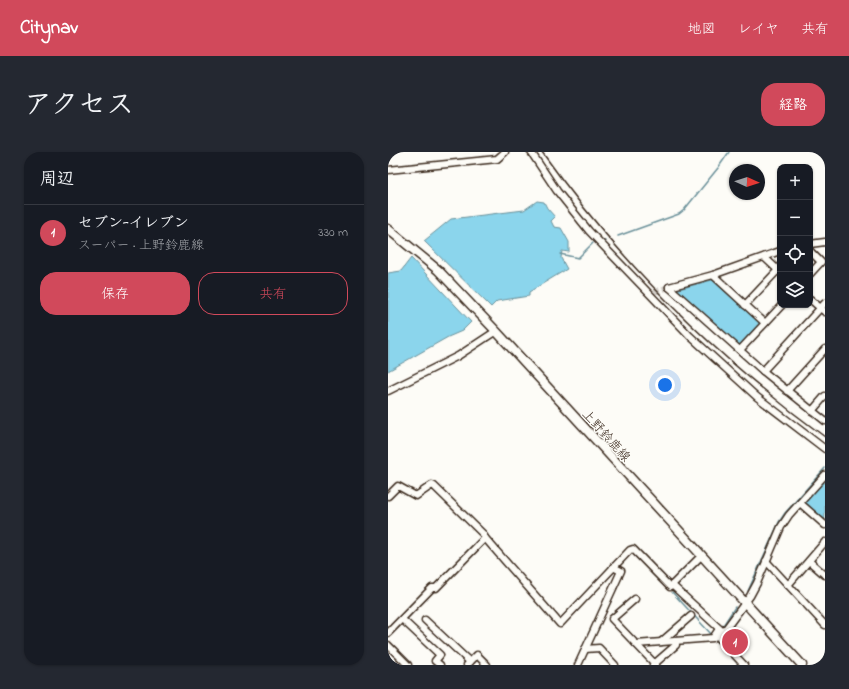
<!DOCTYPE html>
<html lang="ja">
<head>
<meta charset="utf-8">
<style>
  body { margin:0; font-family:"Indie Flower","Klee One",sans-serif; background:#242831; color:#f1f3f6 }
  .controls { position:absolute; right:12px; top:12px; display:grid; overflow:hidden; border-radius:8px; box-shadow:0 1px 3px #0004 }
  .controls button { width:36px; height:36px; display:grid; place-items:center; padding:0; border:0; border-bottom:1px solid #363941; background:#171b24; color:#f1f3f6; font:20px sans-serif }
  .compass { position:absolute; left:341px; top:12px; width:36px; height:36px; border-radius:50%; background:#171b24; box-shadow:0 1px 3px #0004; rotate:93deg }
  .you { position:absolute; left:277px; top:233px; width:14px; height:14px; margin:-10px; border:3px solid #fff; border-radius:50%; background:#1a73e8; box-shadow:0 0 0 6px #1a73e833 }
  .badge { display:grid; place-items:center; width:26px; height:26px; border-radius:50%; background:#d1495b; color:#fff; font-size:13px; font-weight:700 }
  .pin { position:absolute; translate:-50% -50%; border:2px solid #fff; box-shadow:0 1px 4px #0006 }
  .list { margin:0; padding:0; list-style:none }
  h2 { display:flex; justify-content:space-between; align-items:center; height:52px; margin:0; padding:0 16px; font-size:17px }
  h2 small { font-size:13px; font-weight:400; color:#9ea1a6 }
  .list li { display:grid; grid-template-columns:26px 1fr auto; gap:12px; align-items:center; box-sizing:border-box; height:56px; padding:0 16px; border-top:1px solid #363941 }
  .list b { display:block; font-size:15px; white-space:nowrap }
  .list p { margin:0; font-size:13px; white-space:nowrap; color:#9ea1a6 }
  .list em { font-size:13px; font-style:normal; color:#9ea1a6 }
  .actions { display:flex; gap:8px; padding:12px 16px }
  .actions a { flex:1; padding:9px 0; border:1px solid #d1495b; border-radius:16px; text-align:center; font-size:14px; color:#d1495b }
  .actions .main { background:#d1495b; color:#fff }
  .icon { flex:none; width:22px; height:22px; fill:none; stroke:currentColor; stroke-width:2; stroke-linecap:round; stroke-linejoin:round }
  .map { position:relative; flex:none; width:437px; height:513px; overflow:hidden; border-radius:16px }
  header { display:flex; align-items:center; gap:24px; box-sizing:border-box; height:56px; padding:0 20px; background:#d1495b; color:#fff }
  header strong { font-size:19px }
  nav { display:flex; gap:22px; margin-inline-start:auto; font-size:14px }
  .intro { display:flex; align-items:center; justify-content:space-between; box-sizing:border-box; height:96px; padding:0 24px }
  h1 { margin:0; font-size:28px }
  .button { padding:10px 18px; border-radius:16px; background:#d1495b; color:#fff; font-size:14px; font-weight:700 }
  main { display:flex; gap:24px; padding:0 24px }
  aside { flex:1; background:#171b24; border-radius:16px; box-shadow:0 1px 3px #0004 }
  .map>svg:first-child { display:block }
</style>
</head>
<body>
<header>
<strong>Citynav</strong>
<nav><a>地図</a><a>レイヤ</a><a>共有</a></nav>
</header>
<div class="intro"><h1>アクセス</h1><a class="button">経路</a></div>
<main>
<aside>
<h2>周辺<small></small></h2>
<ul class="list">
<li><span class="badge">1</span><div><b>セブン-イレブン</b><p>スーパー · 上野鈴鹿線</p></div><em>330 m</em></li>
</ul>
<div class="actions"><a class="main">保存</a><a>共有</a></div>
</aside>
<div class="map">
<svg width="437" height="513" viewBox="0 0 437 513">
  <rect width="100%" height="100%" fill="#fdfcf7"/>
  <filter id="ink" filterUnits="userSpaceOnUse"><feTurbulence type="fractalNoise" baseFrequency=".025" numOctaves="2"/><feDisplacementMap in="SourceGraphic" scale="8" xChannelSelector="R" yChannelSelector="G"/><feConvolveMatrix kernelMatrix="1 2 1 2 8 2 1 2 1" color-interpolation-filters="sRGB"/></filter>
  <g filter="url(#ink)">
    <!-- water -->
    <g fill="#8bd5ec" stroke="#6b919a">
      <polygon points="149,49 156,50 159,56 167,65 163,69 166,75 173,76 181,90 181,100 174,99 173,106 179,117 141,140 141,144 109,149 103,155 36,89 63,67 136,58"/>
      <polygon points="23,106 83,170 74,179 60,185 0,219 0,121 13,119"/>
      <polygon points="324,128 372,171 352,194 287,138"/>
      <polygon points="437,328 437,369 418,352 417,350"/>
    </g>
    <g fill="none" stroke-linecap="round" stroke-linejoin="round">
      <!-- stream -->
      <g stroke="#6b919a" stroke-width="1.5">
        <polyline points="230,84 291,62 296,58 330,16 341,0"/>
        <polyline points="216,89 217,89"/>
        <polyline points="172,102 190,106 205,91"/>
        <polyline points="360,439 391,370 397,361 437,316"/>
        <polyline points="284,440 324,483"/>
        <polyline points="334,475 347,455"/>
        <polyline points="327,487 351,513"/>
      </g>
      <!-- minor-tunnel -->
      <polyline stroke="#d6d2cc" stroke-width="6" stroke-dasharray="6 3" stroke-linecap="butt" points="266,140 281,135"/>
      <defs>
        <g id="minor">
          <polyline points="143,0 169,39 201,79 302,184 369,245 437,297"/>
          <polyline points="0,18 109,7 117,0"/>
          <polyline points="422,92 437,90"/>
          <polyline points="422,99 433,110 422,122"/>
          <polyline points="376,105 392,120"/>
          <polyline points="325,123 377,171"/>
          <polyline points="281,135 375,219 437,269"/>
          <polyline points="281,135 325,123 392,99"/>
          <polyline points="422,147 437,160"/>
          <polyline points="357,153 390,118"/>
          <polyline points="352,198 394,153"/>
          <polyline points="375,219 437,151"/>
          <polyline points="0,239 70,204 108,179"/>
          <polyline points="399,239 437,197"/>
          <polyline points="424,259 437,244"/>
          <polyline points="0,344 10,334 28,344 44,333 46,334 95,382 97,386 172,472 242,398 245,397 282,435 313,404"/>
          <polyline points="412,351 437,373"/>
          <polyline points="378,409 437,473"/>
          <polyline points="421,409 437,423"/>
          <polyline points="284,433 334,479"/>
          <polyline points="400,433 437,390"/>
          <polyline points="247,447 224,467 268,513"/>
          <polyline points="37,468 82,510"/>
          <polyline points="17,470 52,503 47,509 52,513"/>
          <polyline points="0,481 44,436 48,436 97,386"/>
          <polyline points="273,490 303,464"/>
          <polyline points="248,492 325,486 331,477"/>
          <polyline points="0,493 20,513"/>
          <polyline points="197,497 211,496 227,513"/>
          <polyline points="79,513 89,503 99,513"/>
          <polyline points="190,513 233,419 225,415"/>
          <polyline points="265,513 288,493 288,489"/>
          <polyline points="356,513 331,486 362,444 369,431 393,375 401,363 437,323"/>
        </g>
        <polyline id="major" points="0,77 50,118 108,179 414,513"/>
      </defs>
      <!-- minor casing -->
      <use href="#minor" stroke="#3b2a1e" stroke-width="9"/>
      <!-- major casing -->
      <use href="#major" stroke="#3b2a1e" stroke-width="11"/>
      <!-- minor -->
      <use href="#minor" stroke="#fdfcf7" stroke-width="6"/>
      <!-- major -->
      <use href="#major" stroke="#fdfcf7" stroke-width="8"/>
      <!-- rail -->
      <path stroke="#3b2a1e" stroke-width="1.5" d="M154 0C231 109 329 206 437 285"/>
    </g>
  </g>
  <g text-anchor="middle" stroke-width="3" stroke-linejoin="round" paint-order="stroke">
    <!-- street labels -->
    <g font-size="13" fill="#3b2a1e" stroke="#fdfcf7">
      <text transform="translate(219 283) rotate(48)" y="5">上野鈴鹿線</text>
    </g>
  </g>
</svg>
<div class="controls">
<button>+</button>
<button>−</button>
<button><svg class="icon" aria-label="locate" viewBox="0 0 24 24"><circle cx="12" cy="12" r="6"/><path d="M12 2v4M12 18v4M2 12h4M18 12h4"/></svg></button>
<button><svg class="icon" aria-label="layers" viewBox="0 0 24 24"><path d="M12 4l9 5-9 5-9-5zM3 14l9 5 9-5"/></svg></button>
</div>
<svg class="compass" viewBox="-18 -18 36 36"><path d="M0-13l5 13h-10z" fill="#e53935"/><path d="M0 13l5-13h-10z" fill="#9ea1a6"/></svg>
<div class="you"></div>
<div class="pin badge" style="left:347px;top:490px">1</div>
</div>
</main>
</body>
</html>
